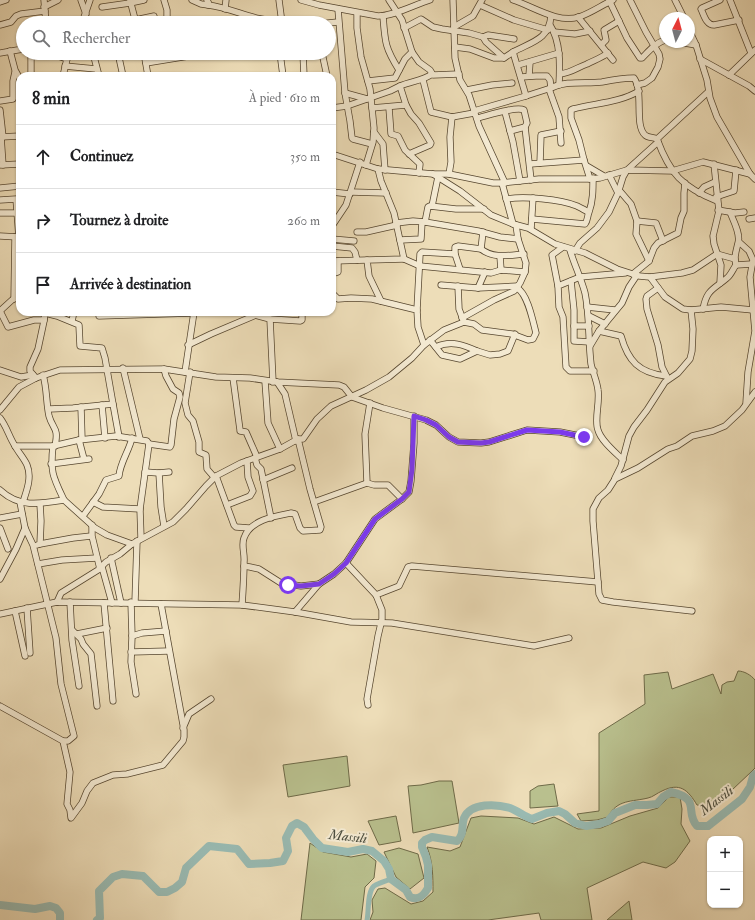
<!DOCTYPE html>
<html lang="fr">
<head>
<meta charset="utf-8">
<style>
  body { margin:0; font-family:"IM FELL Double Pica",serif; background:#f2f2f2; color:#202124 }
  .controls { position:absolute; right:12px; bottom:12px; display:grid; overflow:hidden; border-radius:8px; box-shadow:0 1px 3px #0004 }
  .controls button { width:36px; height:36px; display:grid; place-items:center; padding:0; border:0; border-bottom:1px solid #e0e0e0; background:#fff; color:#202124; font:20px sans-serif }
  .compass { position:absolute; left:659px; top:12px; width:36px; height:36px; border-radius:50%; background:#fff; box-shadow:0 1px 3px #0004; rotate:6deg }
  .stop { position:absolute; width:12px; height:12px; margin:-9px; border:3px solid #7c3aed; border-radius:50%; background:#fff }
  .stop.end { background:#7c3aed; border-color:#fff; box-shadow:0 1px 4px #0008 }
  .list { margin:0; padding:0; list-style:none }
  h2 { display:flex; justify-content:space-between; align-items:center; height:52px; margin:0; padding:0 16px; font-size:17px }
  h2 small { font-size:13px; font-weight:400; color:#757577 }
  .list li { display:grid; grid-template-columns:26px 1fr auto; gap:12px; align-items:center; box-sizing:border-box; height:64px; padding:0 16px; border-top:1px solid #e0e0e0 }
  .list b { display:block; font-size:15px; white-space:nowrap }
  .list em { font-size:13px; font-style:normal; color:#757577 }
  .icon { flex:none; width:22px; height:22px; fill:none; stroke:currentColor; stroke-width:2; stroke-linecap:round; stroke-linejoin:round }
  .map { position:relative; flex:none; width:755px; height:920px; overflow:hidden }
  .search { position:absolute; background:#fff; box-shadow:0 1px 3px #0004; left:16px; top:16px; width:320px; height:44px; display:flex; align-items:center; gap:10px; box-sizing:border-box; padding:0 14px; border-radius:22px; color:#757577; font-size:15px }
  .panel { position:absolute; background:#fff; box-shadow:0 1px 3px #0004; left:16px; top:72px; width:320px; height:244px; border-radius:12px }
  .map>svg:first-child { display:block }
</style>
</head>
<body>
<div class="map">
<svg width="755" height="920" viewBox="0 0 755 920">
  <rect width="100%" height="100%" fill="#edddb8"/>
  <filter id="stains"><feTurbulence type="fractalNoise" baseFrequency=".005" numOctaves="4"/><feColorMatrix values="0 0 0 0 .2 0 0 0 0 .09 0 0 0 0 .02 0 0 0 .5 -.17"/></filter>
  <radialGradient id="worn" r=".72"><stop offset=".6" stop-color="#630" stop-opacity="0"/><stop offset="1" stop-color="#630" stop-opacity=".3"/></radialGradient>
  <!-- green -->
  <g fill="#b9c08e" stroke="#6e6a48">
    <path d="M738 671C744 671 751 675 755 680V768L751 772 714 807 697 805C688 790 680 782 662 791 657 793 653 797 648 798 632 802 617 799 608 817L597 820 581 821 577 814 599 811V733L645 704 644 675 668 672 672 689 713 674 721 694 722 685 727 682 734 681Z"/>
    <polygon points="347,756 350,786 288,797 283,765"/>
    <polygon points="439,781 452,781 459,823 413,833 408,786 421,785"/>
    <polygon points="554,784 558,806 530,808 530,791 538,786"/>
    <path d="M669 797H680L682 809 681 824 690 841 675 862 666 868 643 862 587 888 592 920H541L539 913 488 920H370L373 912 372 900 378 889 385 888 411 904 423 901 433 892C433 877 433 862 427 847L450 851 460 847 471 818 481 816 518 818 534 824 554 817 578 829 601 828 630 816 658 808Z"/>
    <polygon points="396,816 401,841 379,845 368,821"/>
    <polygon points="310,843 323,852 351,857 367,854 376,861 374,878 365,887 361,920 301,920"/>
    <polygon points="399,848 418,854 424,878 410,889 396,877 384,852"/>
    <polygon points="629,901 632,920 607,920"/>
  </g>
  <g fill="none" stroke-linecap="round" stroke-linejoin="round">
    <!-- canal -->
    <path stroke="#99bbb3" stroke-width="5" d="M367 920C369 911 367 892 374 886 378 883 386 881 391 879"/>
    <!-- river -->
    <g stroke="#99bbb3" stroke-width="8">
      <polyline points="0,905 35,909 50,906 56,908 60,913 60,920"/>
      <path d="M97 920 100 918 99 891 113 877 122 874 143 876 159 892H167L175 888 182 882 186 868 209 846 237 849 249 864 270 863 283 861 288 851 286 838 292 826 297 823 304 827 313 839 322 848 348 852 363 849 372 851 384 861 389 869 391 879 406 890 410 897C419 901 424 895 428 888V865L426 857 422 847V843L425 840 432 837 457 841C465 834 461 826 464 818 471 802 497 804 510 808 518 811 525 817 532 819L547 813 559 811 565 814 575 823 586 826 599 824 608 821 615 813 635 805H647L657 804 663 797 671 792C702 799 684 811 697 826H708L742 799 750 787 753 776 755 774"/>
    </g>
    <defs>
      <g id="minor">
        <polyline points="44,0 46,23"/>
        <polyline points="81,0 86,14"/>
        <polyline points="130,0 136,23"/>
        <polyline points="164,0 167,10 167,21"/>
        <polyline points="192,0 201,4 208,5"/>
        <path d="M207 0 209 4 208 5C233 8 256 22 281 21"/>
        <polyline points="279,0 282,23"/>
        <path d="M301 0 319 5 378 16C394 16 414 5 430 0"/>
        <polyline points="389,0 402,20 412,52 419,62 430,70 433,75 459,74"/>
        <polyline points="453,0 455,58 460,80 469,95 479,126 505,183"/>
        <path d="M513 0C532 6 558 24 579 17 591 13 602 5 613 0"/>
        <path d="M609 0 627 38 640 58H642C649 51 655 43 665 40"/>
        <polyline points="630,0 646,32 659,54 660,59 658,67 652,78 645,83 637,85"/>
        <polyline points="675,0 684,18"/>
        <path d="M720 0 702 8 701 9C704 15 706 25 714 25L739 20"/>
        <polyline points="730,0 751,53"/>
        <polyline points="0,2 6,0"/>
        <polyline points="480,5 514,20 548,30"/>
        <polyline points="44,7 58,0"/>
        <polyline points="102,7 130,3 144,0"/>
        <polyline points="225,9 226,0"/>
        <polyline points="338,9 345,93 350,121 352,138 353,139 372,144"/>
        <polyline points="357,13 357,28 361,57 370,89 374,128 373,142 366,165"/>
        <path d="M383 16C385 42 385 48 399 70"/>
        <polyline points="578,17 613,60"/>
        <polyline points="82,23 90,0"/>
        <polyline points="121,23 154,16"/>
        <polyline points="158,23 160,21 176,23"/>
        <polyline points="328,23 338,22"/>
        <polyline points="0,25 11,22 16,16 21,14 45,11"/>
        <path d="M550 25C561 42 560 66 559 85"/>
        <polyline points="454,27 473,16 482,0"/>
        <polyline points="404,28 421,19 433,27 442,29 469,33 483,37 488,35 514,39"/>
        <polyline points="689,30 696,45 707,80 710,98 717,117 750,174 755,179"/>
        <polyline points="554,32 575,34 590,31"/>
        <polyline points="483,37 486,42 504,58"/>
        <polyline points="679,42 696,45"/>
        <polyline points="602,44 606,40 604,30 619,21"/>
        <polyline points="455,47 470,49 494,58 504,58 513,52"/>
        <polyline points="10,51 15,70 20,79"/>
        <polyline points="0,53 23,49"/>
        <polyline points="48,53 67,59"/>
        <polyline points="93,53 99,76"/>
        <polyline points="118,53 123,76"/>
        <polyline points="144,53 148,76"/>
        <polyline points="280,53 283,76"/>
        <polyline points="303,53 304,76"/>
        <polyline points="322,53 327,76"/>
        <polyline points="700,59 749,86 755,91"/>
        <polyline points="146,63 189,56 201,53"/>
        <polyline points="518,65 559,53"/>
        <polyline points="65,66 96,69"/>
        <path d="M560 74C571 73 578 67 587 64 595 60 601 58 608 53"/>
        <polyline points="729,75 755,50"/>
        <polyline points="31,76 31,53"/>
        <polyline points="63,76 67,59 70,53"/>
        <polyline points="529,76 530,62"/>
        <path d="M521 77 536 76H547L550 80 551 88C567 80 586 84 602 82 612 80 623 78 634 78 644 92 634 125 645 135 648 138 653 137 657 139 670 174 682 187 717 201"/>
        <polyline points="423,80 431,112 452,117 474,113"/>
        <polyline points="368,81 395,78 405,59 412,52"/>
        <polyline points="549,89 559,117 561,143"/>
        <polyline points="467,90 492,85 512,83"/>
        <polyline points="345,93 367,99"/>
        <path d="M526 96 513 52C531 42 549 40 551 16"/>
        <polyline points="0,101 13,99 13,81 15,72"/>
        <polyline points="332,108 347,106 390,91 400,86"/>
        <polyline points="372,108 406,105"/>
        <polyline points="389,108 391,134 398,136 405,150 420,164 419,173"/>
        <polyline points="0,110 3,137"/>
        <polyline points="474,111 526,96 551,88"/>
        <polyline points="505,112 513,142 520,181"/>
        <path d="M477 118C486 116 516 106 524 110L527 123 525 127 531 180"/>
        <polyline points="510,131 525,127"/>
        <polyline points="374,132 383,144 385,170"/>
        <polyline points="0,137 20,136"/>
        <polyline points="1,137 3,165"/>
        <polyline points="657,139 708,92"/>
        <polyline points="332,154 378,169 433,174 449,174 493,183 502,183 539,179 590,179 600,178 627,170 672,171 703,162 750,174"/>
        <path d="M409 154 430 145 431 143 419 123 411 114 406 105 400 86C411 81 423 81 432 74"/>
        <polyline points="540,163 541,135 561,131"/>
        <polyline points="530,164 584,160"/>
        <polyline points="714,164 719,211 713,236 714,244 721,265 720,283"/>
        <polyline points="0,165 20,164"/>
        <polyline points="587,166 604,176"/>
        <polyline points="378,169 381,181 394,213 404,259 367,260 369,276 381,301"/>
        <polyline points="433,174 460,191 491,215 513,224 528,228 555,244 585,253 617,269 639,276 650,277 665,297 683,309 691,310 721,307 753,310 755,312"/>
        <polyline points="449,174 451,162 450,137 452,117"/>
        <polyline points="609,175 618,193"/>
        <path d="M590 179 584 160 579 140 571 118V110L573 109C595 103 619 103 639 91"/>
        <polyline points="502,183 513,224"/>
        <polyline points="0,188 20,186"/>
        <polyline points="619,190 631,204 637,221 636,234 649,261"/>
        <polyline points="332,192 350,194"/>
        <polyline points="351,192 386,193"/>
        <polyline points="699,193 704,187 715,182"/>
        <polyline points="716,197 734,191 736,170"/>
        <path d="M506 199C524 196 560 199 577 206 581 208 585 210 588 212"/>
        <polyline points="0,200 16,199 19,238"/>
        <polyline points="432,206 438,177"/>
        <polyline points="718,210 735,213 744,212"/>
        <polyline points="0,213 17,213"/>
        <path d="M532 219 585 224C588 220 587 217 589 212 593 201 593 190 593 178"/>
        <polyline points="749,219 755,218"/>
        <polyline points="637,221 656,223 663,241"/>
        <polyline points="425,222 478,231 500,237 518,239"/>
        <polyline points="396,223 413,221 425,222 428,207 430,206 456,209 484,209"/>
        <polyline points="332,226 346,205 360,162"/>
        <polyline points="531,229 533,198"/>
        <polyline points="357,232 366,232 397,225"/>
        <path d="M483 232 481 249C493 259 510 255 524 254"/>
        <polyline points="0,236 18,237"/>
        <polyline points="332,239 354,241"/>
        <polyline points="400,240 421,239 422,222"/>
        <polyline points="739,242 749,251 753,260 750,277 755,331 748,372 746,403"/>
        <polyline points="332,246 352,248 355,252 357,260"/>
        <path d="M570 250C574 264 581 278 585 293 590 317 588 340 591 364 593 373 597 381 598 390 600 403 594 420 598 430 601 441 615 452 623 460"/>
        <polyline points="575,251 580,243 597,228 609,212 618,193 623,177 627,170 658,142"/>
        <polyline points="455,254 460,269"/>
        <polyline points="500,256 501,270"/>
        <polyline points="404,259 420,266 491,273 501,270 525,272"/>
        <polyline points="332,261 367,260"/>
        <polyline points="736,265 752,264"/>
        <polyline points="332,274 338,272 338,261"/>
        <polyline points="633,274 649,261 654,248 658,243 678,233 681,218 684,211 684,193 685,183"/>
        <path d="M650 277 682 273 693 270 717 254 735 259C735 253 737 248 738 243 741 234 733 220 730 212"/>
        <polyline points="571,281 574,310 574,341 590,342"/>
        <polyline points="441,285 478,288 518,286"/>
        <polyline points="458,286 459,309 464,322"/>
        <polyline points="558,286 552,255 563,247"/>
        <polyline points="478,288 485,272"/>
        <polyline points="658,288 647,296 646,299 647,309 658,345 662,367 668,379"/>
        <polyline points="14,299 15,237"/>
        <polyline points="587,307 615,310"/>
        <path d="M703 309C707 289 713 290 727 278 731 275 733 269 736 265L735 259"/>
        <polyline points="417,310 420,254 422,252 455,254 455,247 458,246 481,249"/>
        <polyline points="0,311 8,327 34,320 44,320"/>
        <polyline points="0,311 12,300 20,295"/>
        <polyline points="45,313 57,316 79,325 80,346 102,348 105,358 113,404 73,408 49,409"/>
        <polyline points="255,315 270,319 273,382"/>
        <polyline points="99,316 194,313"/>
        <polyline points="589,316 605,324"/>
        <polyline points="462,318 494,300 514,291 520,283 525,272 526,263 518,239 516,225"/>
        <polyline points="270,319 300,321 302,320 302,312"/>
        <polyline points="72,321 74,312"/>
        <polyline points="574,326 589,326"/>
        <path d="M599 331 621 336C628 361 639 373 666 376"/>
        <polyline points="430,340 442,355 460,359 477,351 490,355 500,354 508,351 515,334"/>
        <polyline points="188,345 211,334 263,312"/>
        <path d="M424 345 444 330 464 322 474 324 482 330 512 334 528 340 533 339 536 333C533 322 528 294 517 288"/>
        <polyline points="590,346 599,331 622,303 629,287 637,275"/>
        <path d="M436 347C451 340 464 345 477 351"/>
        <polyline points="123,368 140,439"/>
        <polyline points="0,370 21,377 33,375"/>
        <polyline points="594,371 570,371 566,367 563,317 559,307 558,286 580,277 625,273"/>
        <polyline points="185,372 194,312"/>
        <polyline points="190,372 185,403 188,415 193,421 199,442 199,452 206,455 207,469 214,477"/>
        <path d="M43 375C47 388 46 402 49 416 53 430 59 427 55 446"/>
        <polyline points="36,378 30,371 30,367 38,349 44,321 45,312"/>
        <polyline points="233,378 240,430 240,431 246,432 257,457"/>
        <polyline points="265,381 268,423 280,449"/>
        <polyline points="277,382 285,394 296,441"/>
        <polyline points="370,403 365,434 367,483 374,485 388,485 402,499"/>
        <polyline points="113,404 119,437"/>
        <polyline points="102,405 105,438"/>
        <polyline points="81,407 82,439"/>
        <polyline points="0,410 19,387 36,378 60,370 164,369 216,377 250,378 277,382 339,385 344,387 352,397 383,408 426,420 436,425 449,437 458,442 481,443 489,442 527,430 560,432 585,437"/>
        <path d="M0 418C7 427 9 437 15 446 18 452 24 458 27 465 32 477 27 490 23 502"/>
        <polyline points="79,440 84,459"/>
        <polyline points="149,444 170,447 171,445 174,419 180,397 179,393 173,389 166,376 164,369"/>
        <polyline points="15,446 53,446 79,440 116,436 147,441 149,444 140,509 141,538"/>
        <path d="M53 446C50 472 53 477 64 500"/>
        <polyline points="255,458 257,465 261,469 271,518"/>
        <polyline points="51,464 89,459"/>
        <polyline points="145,472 159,473 169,472"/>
        <polyline points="159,473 161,507 164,526"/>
        <polyline points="216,476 234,525 236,527 249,528"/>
        <polyline points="615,478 621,466 629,436 634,427 647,410 665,382 678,373 690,359 692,351 693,329 691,310"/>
        <polyline points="263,480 292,468"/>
        <path d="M0 490C19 508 40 504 64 500L95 528 107 535 132 544"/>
        <polyline points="93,502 103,507 140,509"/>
        <polyline points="314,502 367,483"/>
        <polyline points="227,505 250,496 253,491 248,477 247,461"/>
        <path d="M83 516 99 494 106 480 119 476C120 463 129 451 132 438"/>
        <polyline points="0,518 22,514"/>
        <polyline points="0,528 8,549"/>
        <polyline points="92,536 100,569"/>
        <polyline points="40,544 73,538 91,536 92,534 92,525"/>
        <polyline points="37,545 40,544 41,521 40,504"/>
        <polyline points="111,558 121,603"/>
        <polyline points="346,563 376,595 382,610 382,619 378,636 367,699 368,705"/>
        <polyline points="38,564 62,560 97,558"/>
        <polyline points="244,566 250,567 259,569 281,583 301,586 319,584 334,574 346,563 375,519 402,499 409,492 411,481 414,443 414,416"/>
        <polyline points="102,567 112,603"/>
        <polyline points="0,579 16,549 25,528"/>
        <polyline points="376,595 399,586 408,567 412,566 598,582"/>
        <polyline points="57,602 61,593 98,570 106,562 120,554 132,544 173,522 186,509 206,486 216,476 241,463 280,449 298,439 303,439 317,419 331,406 366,390 389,377 412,358 424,345 418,327 417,310 372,299 351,298 338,299 332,293"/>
        <polyline points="70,602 72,640 79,686"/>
        <polyline points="131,602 132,636 131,662 136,694"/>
        <polyline points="135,602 137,541"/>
        <polyline points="104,603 113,701"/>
        <polyline points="242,605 295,612 351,622 392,623 534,646 569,638"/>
        <polyline points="27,608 30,653"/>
        <polyline points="15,611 25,656"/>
        <polyline points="692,611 613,602 602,600 599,594 593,521 593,509 599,498 608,490 615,479 638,468 668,449 677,446 692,436 713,431 725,426 742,410 755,392"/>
        <polyline points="295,612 319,584"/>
        <path d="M0 614 57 602 242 605C243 591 244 576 244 562 245 554 241 545 244 538 250 520 275 516 291 513L295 514 300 528 303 531 320 530 321 527 310 489 298 439"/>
        <polyline points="72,630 81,639 83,644 91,654 97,706"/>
        <polyline points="77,634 107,628"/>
        <polyline points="132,636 142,633 166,631"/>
        <polyline points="131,652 169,651"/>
        <polyline points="0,706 63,741 68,741 74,736 61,684 56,638 33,545 25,528 20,502"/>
        <polyline points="183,728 189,714 211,699"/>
        <polyline points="63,741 70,772 67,804 70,810 71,818 82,803 87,791 93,783 113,775 127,774 163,765 183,741 184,737 184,730 161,604"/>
      </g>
    </defs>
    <!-- minor casing -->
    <use href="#minor" stroke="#56462f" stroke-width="7"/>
    <!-- minor -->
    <use href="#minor" stroke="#f3e9d1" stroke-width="5.5"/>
  </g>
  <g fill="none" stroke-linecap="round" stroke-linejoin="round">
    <!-- route -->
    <polyline stroke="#7c3aed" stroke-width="5" points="288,585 301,586 319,584 334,574 346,563 375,519 402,499 409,492 412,469 414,416 426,420 436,425 449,437 458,442 481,443 489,442 527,430 560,432 584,437"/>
  </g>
  <g text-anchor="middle" stroke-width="4" stroke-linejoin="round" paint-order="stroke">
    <!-- water labels -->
    <g font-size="14" font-style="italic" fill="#4c4e3f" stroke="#f3e9d1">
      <text transform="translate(716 800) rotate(-38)" y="5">Massili</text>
      <text transform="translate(348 836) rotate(6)" y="5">Massili</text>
    </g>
  </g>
  <rect width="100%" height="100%" filter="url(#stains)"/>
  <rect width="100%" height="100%" fill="url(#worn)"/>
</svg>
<div class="controls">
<button>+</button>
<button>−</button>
</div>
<svg class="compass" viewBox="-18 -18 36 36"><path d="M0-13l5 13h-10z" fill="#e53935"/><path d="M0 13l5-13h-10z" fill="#757577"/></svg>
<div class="stop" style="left:288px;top:585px"></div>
<div class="stop end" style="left:584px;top:437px"></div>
<div class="search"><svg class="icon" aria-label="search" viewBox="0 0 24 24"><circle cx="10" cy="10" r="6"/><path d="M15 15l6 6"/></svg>Rechercher</div>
<section class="panel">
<h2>8 min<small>À pied · 610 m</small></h2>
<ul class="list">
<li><svg class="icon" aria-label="ahead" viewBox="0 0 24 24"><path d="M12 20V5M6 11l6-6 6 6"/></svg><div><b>Continuez</b></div><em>350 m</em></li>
<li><svg class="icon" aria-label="right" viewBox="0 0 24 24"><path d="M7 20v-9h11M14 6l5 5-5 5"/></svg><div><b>Tournez à droite</b></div><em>260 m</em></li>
<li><svg class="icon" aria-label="arrive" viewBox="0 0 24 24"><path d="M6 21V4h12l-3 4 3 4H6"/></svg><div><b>Arrivée à destination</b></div></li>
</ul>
</section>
</div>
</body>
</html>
